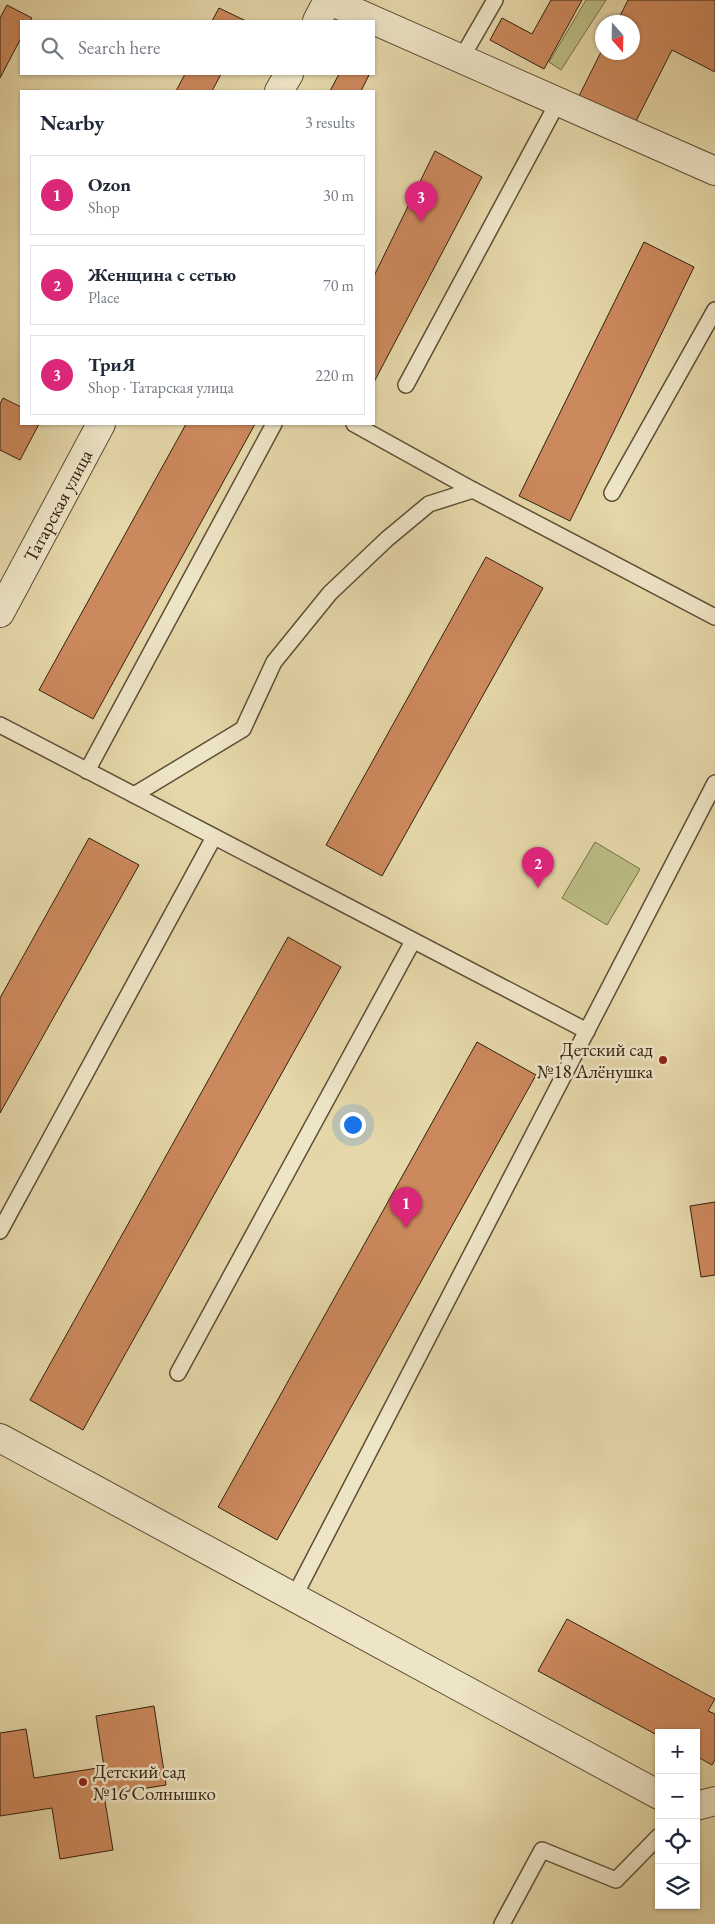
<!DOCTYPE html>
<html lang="en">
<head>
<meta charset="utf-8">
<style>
  body { margin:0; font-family:"EB Garamond",serif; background:#f6f6f7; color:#1f2937 }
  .controls { position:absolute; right:15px; bottom:15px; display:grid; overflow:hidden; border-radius:0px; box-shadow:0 1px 4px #0004 }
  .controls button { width:45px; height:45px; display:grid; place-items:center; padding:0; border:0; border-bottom:1px solid #e0e1e3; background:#fff; color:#1f2937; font:25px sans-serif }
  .compass { position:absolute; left:595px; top:15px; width:45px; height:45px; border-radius:50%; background:#fff; box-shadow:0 1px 4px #0004; rotate:160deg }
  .you { position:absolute; left:352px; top:1124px; width:18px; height:18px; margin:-12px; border:4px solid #fff; border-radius:50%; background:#1a73e8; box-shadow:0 0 0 8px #1a73e833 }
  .badge { display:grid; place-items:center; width:32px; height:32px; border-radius:50%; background:#db2777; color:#fff; font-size:16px; font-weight:700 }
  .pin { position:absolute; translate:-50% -41px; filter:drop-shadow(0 1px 2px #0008) }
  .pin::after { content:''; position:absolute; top:26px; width:18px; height:15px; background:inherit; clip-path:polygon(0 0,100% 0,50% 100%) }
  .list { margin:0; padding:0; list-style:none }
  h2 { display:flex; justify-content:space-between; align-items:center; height:65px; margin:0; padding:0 20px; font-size:21px }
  h2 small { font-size:16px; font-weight:400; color:#747a83 }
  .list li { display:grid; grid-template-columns:32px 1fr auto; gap:15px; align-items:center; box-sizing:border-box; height:80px; margin:0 10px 10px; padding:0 10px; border:1px solid #e0e1e3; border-radius:0px }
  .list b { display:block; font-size:19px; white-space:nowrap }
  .list p { margin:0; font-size:16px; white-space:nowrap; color:#747a83 }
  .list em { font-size:16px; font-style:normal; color:#747a83 }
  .icon { flex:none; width:28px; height:28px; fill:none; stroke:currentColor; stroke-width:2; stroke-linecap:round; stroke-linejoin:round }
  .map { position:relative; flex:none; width:715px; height:1924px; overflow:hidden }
  .search { position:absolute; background:#fff; box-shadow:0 1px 4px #0004; left:20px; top:20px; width:355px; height:55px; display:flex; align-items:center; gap:12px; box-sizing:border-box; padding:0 18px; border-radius:0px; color:#747a83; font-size:19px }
  .panel { position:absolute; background:#fff; box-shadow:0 1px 4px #0004; left:20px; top:90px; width:355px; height:335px; border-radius:0px }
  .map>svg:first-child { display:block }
</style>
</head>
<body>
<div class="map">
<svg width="715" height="1924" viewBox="0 0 715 1924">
  <rect width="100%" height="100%" fill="#e5d7a9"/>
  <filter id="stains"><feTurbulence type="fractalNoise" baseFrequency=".004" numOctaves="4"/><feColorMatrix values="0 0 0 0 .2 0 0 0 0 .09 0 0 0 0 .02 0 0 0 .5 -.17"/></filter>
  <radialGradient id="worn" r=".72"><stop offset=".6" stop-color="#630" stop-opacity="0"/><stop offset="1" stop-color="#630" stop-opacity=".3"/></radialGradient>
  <!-- green -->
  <g fill="#bbbc84" stroke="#766e49">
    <polygon points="586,0 606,0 561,70 549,62"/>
    <polygon points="595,842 640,869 607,925 562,898"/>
  </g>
  <!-- building -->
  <g fill="#cc895d" stroke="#30210e">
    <polygon points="551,0 582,0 544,69 490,40 502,18 532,34"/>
    <polygon points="628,0 715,0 715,72 672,50 634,125 579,96 602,50 602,52 632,52 632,22 617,22"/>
    <polygon points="7,5 32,18 30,21 21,21 21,38 0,78 0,18"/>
    <polygon points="219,8 246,21 212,21"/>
    <polygon points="185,74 221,74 212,91 176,91"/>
    <polygon points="339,74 365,74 369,75 361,91 330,91"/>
    <polygon points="435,151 482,177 374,382 374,276"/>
    <polygon points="644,242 694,267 570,521 519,496"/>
    <polygon points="3,398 21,407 21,424 39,424 20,460 0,450 0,404"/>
    <polygon points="186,424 255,424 93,719 39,690"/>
    <polygon points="486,557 543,588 382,876 326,845"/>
    <polygon points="89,838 139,865 0,1113 0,998"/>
    <polygon points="288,937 341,967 83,1430 30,1400"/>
    <polygon points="477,1042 536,1075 277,1540 218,1507"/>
    <polygon points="715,1202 715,1275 701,1277 690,1206"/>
    <polygon points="567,1619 715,1699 708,1711 715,1714 715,1760 712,1765 696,1756 696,1733 659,1733 659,1736 538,1671"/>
    <polygon points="154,1706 166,1785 104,1795 113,1850 60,1859 52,1808 0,1816 0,1733 26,1729 34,1778 104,1767 96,1716"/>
  </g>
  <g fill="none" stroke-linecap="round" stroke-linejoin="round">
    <defs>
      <g id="service">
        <polyline points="461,59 495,0"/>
        <polyline points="406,385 558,102"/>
        <polyline points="354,424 473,490"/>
        <polyline points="612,493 715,310"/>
        <polyline points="0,725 587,1031"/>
        <polyline points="87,771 274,424"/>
        <polyline points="134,795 243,729 274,662 330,593 387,539 429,504 473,490 715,617"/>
        <polyline points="0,1231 214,837"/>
        <polyline points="178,1373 413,941"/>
        <polyline points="294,1597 715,783"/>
        <polyline points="502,1924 542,1850 616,1880 659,1836"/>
      </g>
      <g id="minor">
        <polyline points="328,0 715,171"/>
        <polyline points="317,21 328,0"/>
        <polyline points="279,91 289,74"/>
        <path id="s1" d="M0 613 101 424"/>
        <polyline points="0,1438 659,1795"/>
        <polyline points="696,1806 715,1801"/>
      </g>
    </defs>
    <!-- service casing -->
    <use href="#service" stroke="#5d4e35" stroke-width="18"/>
    <!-- minor casing -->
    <use href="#minor" stroke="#5d4e35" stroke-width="30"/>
    <!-- service -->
    <use href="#service" stroke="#eee5c7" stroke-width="15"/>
    <!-- minor -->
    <use href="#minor" stroke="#eee5c7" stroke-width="28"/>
  </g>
  <!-- markers -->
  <g fill="#8f2418" stroke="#eee5c7" stroke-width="2">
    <circle cx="663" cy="1060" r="5"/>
    <circle cx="83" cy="1782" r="5"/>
  </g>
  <g text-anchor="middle" stroke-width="5" stroke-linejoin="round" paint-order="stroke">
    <!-- street labels -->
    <g font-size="19" fill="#30210e" stroke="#eee5c7">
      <text dy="7" stroke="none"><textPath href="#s1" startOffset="122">Татарская улица</textPath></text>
    </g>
    <!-- poi labels -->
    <g font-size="19" fill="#30210e" stroke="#eee5c7" text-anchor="end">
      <text x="653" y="1056">Детский сад<tspan x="653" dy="22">№18 Алёнушка</tspan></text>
      <text x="93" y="1778" text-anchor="start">Детский сад<tspan x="93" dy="22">№16 Солнышко</tspan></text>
    </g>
  </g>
  <rect width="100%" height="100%" filter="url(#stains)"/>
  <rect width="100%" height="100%" fill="url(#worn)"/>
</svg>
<div class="controls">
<button>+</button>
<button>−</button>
<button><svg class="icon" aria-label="locate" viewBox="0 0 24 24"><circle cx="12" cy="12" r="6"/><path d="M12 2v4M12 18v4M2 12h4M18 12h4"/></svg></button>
<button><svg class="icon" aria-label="layers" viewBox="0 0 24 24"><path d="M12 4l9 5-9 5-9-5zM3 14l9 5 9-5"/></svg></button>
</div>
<svg class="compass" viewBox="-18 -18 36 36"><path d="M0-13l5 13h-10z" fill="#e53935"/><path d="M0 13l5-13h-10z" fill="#747a83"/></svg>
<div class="you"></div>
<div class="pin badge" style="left:406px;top:1228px">1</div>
<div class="pin badge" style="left:538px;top:888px">2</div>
<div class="pin badge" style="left:421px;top:222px">3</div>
<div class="search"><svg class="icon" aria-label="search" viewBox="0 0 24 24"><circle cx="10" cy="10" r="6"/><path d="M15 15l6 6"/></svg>Search here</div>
<section class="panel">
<h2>Nearby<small>3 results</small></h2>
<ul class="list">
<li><span class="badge">1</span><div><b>Ozon</b><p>Shop</p></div><em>30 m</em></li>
<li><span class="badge">2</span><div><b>Женщина с сетью</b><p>Place</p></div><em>70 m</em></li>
<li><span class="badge">3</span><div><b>ТриЯ</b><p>Shop · Татарская улица</p></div><em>220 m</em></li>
</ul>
</section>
</div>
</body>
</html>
